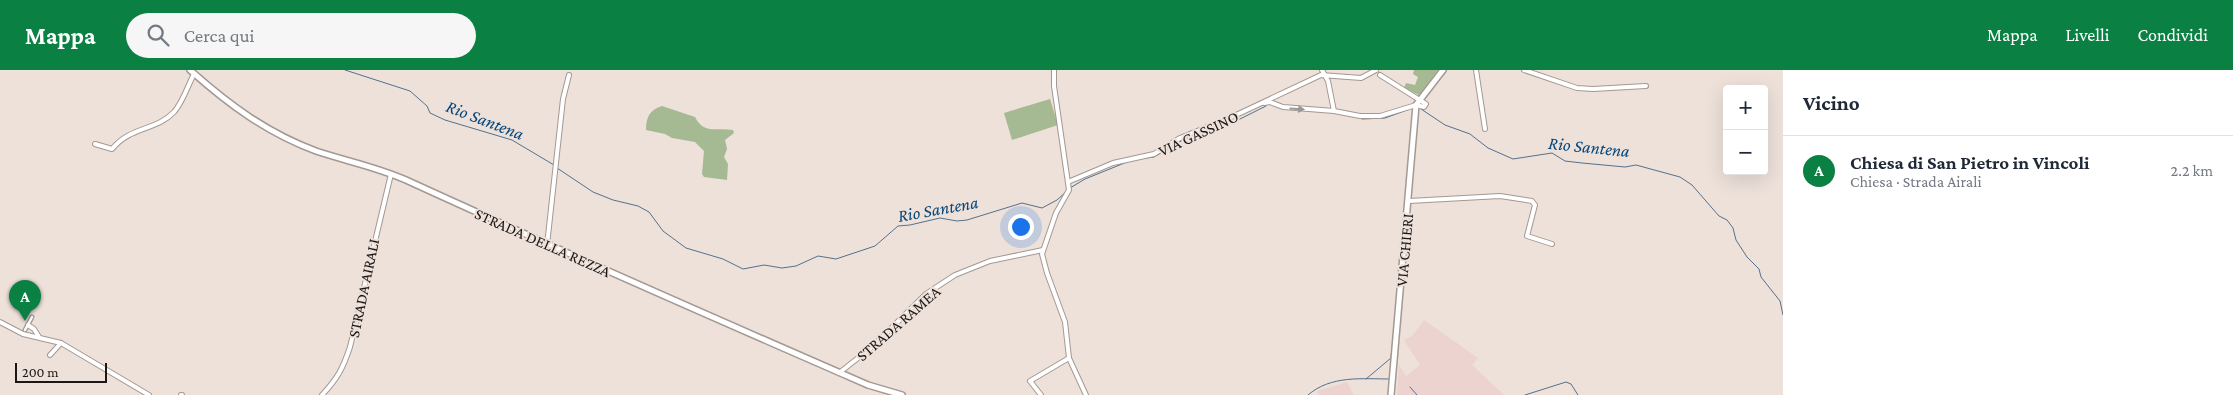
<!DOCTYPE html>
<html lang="it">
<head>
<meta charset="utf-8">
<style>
  body { margin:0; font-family:"Crimson Pro",serif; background:#f6f6f7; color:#1f2937 }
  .controls { position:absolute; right:15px; top:15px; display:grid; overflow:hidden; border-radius:5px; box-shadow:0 5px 20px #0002 }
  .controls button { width:45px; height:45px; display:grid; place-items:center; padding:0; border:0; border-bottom:1px solid #e0e1e3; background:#fff; color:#1f2937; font:25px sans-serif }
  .scale { position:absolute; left:15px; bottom:12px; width:92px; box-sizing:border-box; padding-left:5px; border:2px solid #1c1715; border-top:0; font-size:14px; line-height:18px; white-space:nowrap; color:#1c1715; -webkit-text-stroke:4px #ede1da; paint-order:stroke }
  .you { position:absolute; left:1020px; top:156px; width:18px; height:18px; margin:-12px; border:4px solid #fff; border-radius:50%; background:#1a73e8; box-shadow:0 0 0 8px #1a73e833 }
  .badge { display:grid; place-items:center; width:32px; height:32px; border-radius:50%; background:#0b8043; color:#fff; font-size:16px; font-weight:700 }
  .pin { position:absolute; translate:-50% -41px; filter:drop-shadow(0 1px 2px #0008) }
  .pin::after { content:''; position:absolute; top:26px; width:18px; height:15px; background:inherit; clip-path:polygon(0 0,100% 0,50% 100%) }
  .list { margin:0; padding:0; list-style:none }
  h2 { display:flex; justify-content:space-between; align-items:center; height:65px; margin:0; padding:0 20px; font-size:21px }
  h2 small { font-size:16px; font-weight:400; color:#747a83 }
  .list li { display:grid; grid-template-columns:32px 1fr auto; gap:15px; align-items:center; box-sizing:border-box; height:70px; padding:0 20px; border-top:1px solid #e0e1e3 }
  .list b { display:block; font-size:19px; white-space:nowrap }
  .list p { margin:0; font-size:16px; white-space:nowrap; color:#747a83 }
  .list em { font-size:16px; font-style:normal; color:#747a83 }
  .icon { flex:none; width:28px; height:28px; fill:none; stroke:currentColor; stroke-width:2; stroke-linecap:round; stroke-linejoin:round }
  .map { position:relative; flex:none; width:1783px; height:325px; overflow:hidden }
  header { display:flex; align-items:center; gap:30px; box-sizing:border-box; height:70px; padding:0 25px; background:#0b8043; color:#fff }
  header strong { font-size:24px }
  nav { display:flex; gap:28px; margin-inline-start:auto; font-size:18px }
  .search { width:350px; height:45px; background:#f6f6f7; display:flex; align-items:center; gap:12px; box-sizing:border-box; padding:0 18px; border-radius:28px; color:#747a83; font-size:19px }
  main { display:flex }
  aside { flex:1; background:#fff }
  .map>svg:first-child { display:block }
</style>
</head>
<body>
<header>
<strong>Mappa</strong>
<div class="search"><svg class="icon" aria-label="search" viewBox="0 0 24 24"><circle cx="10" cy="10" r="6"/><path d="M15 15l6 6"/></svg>Cerca qui</div>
<nav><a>Mappa</a><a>Livelli</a><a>Condividi</a></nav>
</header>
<main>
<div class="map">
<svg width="1783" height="325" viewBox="0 0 1783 325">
  <rect width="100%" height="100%" fill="#ede1da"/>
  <!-- industrial -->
  <g fill="#edd3cf">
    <polygon points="1424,250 1478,288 1472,295 1504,325 1397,325 1399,295 1406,306 1420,295 1404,270 1412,266"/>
    <polygon points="1347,312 1354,325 1319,325 1317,321"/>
  </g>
  <!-- green -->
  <g fill="#a5b992">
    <polygon points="1414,0 1438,0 1419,25 1404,18 1406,13 1415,15 1418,7 1413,4"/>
    <polygon points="1050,29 1058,55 1012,70 1004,43"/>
    <path d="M662 36 695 47C704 65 716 57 733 60L734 63 725 70 727 79 724 87 728 94 727 110 704 107 702 104 704 81 695 72 672 68 665 64 646 60C646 48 649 40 662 36Z"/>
  </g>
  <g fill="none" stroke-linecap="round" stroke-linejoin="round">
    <!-- stream -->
    <g stroke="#56708d" stroke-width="1">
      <polyline points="345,0 410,21 427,36 430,43 445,50 512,70 554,95"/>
      <polyline points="1421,39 1445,55 1470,64 1488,78 1513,89 1552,83 1565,91 1582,93 1625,97 1636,95 1680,107 1692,115 1719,146 1727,150 1733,158 1736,170 1747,187 1759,199 1761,207 1780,231 1783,245"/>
      <polyline points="1362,49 1385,48 1410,39"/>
      <polyline points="1138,89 1154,87 1183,70 1236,51 1266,36"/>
      <polyline points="557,98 593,122 613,130 638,136 649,142 663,161 686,178 723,189 743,199 764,195 782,198 796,196 818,186 836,189 875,176 898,156 910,155 940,148 957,151 967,150 1022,133 1042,138 1057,130 1067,121"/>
      <polyline points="1070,118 1085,109 1127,92"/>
      <polyline points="1366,309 1391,288 1397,232"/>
      <polyline points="1410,317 1417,325"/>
      <path d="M1308 325C1331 305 1362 309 1391 309"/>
      <polyline points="1525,325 1566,312 1571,314 1578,325"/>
    </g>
    <defs>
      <polyline id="pedestrian" points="25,260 32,247"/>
      <g id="minor">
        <polyline points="1054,0 1054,16 1069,120 1056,143 1042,184 1047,203 1065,252 1069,288 1086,325"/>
        <polyline points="1322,0 1328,11 1334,41"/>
        <polyline points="1476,0 1485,59"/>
        <polyline points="1524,0 1577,18 1593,19 1646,16"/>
        <polyline points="1264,33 1270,32 1283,37 1334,41 1360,46 1380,46 1416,35 1424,37 1426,34 1380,5"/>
        <path d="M95 74 112 79C131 56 156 61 174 42 183 32 188 15 194 4"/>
        <polyline points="1068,112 1113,93 1154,84 1180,68 1234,46 1321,5 1361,8 1376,0"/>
        <polyline points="1409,131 1500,126 1532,131 1535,135 1527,166 1552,174"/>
        <polyline points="547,175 563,29 569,5"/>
        <polyline points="0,252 23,264 61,273 149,325"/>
        <polyline points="28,255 34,259 39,267"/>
        <polyline points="50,285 61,273"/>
        <polyline points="839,303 872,277 926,224 955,205 990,191 1043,180"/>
        <polyline points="181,325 182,325"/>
        <path d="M322 325C338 308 343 298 350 277L391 104"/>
        <polyline points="1041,325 1030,311 1069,288"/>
      </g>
      <g id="secondary">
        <path d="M190 0C228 34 267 63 316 81 346 91 377 97 406 110 559 180 714 248 868 315L902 325"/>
        <polyline points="1391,325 1416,35 1443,0"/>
      </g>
    </defs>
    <!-- pedestrian casing -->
    <use href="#pedestrian" stroke="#a49892" stroke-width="5"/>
    <!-- minor casing -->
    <use href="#minor" stroke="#a49892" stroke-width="6"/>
    <!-- secondary casing -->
    <use href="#secondary" stroke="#a49892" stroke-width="8"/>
    <!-- pedestrian -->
    <use href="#pedestrian" stroke="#fff" stroke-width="2.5"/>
    <!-- minor -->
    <use href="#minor" stroke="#fff" stroke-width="4"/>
    <!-- secondary -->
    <use href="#secondary" stroke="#fff" stroke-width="5"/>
  </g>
  <!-- one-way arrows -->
  <defs><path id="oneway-solid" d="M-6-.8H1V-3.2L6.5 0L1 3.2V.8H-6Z" transform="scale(1.25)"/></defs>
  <use fill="#999796" href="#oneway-solid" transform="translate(1297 39) rotate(4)"/>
  <g text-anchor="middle" stroke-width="4" stroke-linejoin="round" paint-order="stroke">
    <!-- street labels -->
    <g font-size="16" fill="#1c1715" stroke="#ede1da">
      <text transform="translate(1198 63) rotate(-25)" y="6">VIA GASSINO</text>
      <text transform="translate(543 172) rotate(24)" y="6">STRADA DELLA REZZA</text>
      <text transform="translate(1404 180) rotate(-85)" y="6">VIA CHIERI</text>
      <text transform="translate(363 218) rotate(-78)" y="6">STRADA AIRALI</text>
      <text transform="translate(898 253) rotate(-41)" y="6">STRADA RAMEA</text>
    </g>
    <!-- water labels -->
    <g font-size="18" font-style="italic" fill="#06467a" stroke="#ede1da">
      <text transform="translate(485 50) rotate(21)" y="6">Rio Santena</text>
      <text transform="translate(1589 77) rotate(6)" y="6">Rio Santena</text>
      <text transform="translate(938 139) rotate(-10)" y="6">Rio Santena</text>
    </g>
  </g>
</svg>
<div class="controls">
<button>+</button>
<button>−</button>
</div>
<div class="scale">200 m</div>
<div class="you"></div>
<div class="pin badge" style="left:25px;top:251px">A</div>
</div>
<aside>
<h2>Vicino<small></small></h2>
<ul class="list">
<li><span class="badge">A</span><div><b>Chiesa di San Pietro in Vincoli</b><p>Chiesa · Strada Airali</p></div><em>2.2 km</em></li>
</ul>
</aside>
</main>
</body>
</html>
